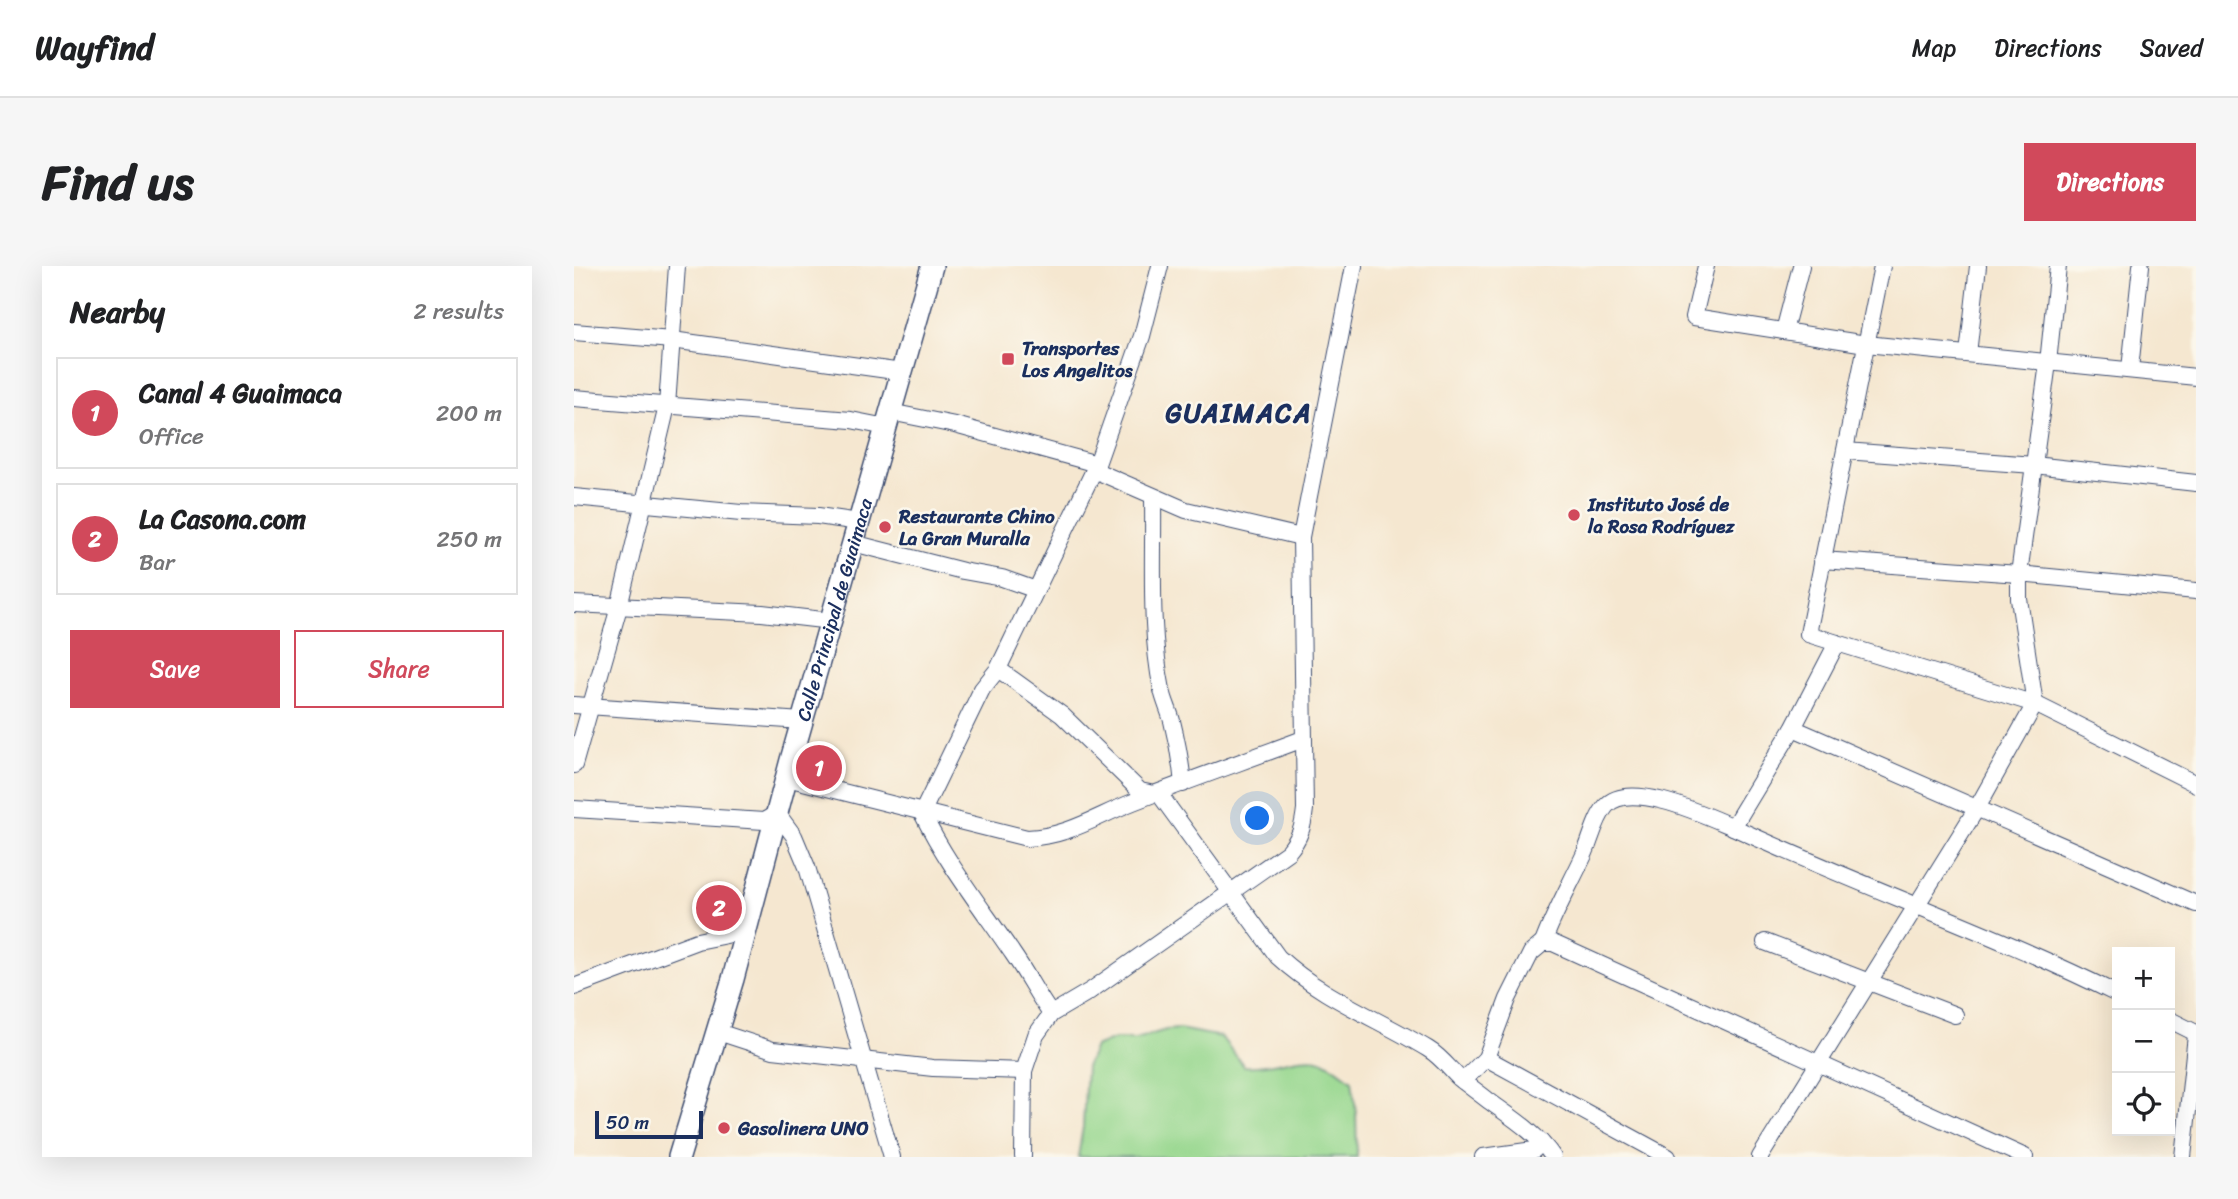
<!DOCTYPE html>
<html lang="en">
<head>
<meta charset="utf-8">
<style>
  body { margin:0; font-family:Sriracha,sans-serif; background:#f6f6f6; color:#202124 }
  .controls { position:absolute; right:21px; bottom:21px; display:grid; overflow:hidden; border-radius:0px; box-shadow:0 7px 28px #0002 }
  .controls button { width:63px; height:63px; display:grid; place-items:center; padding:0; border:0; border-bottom:2px solid #e0e0e0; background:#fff; color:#202124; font:35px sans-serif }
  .scale { position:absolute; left:21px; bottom:18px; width:108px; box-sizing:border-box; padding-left:7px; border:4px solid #1b2f5e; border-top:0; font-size:19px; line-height:24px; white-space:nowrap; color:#1b2f5e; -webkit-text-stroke:5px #fbf7ec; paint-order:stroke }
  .you { position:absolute; left:684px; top:553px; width:24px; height:24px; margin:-18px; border:5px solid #fff; border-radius:50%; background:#1a73e8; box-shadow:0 0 0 10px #1a73e833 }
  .badge { display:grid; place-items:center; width:46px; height:46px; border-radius:50%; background:#d1495b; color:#fff; font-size:23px; font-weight:700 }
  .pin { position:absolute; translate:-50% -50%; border:4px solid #fff; box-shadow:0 2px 7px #0006 }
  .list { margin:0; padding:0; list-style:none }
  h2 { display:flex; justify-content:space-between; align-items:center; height:91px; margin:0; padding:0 28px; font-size:30px }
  h2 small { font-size:23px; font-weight:400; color:#757577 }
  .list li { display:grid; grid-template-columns:46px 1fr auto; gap:21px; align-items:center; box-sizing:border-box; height:112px; margin:0 14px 14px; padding:0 14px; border:2px solid #e0e0e0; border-radius:0px }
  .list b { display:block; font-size:26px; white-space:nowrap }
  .list p { margin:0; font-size:23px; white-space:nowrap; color:#757577 }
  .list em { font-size:23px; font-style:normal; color:#757577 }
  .actions { display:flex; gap:14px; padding:21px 28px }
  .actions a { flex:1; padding:16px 0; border:2px solid #d1495b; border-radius:0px; text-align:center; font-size:24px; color:#d1495b }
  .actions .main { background:#d1495b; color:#fff }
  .icon { flex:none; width:38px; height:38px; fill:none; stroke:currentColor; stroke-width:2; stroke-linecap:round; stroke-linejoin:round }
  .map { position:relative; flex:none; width:1622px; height:891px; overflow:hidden; border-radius:0px }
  header { display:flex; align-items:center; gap:42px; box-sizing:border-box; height:98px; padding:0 35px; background:#fff; border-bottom:2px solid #e0e0e0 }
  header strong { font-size:33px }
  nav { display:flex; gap:38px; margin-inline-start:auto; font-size:24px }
  .intro { display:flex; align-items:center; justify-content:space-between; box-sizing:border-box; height:168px; padding:0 42px }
  h1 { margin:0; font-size:49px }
  .button { padding:18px 32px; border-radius:0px; background:#d1495b; color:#fff; font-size:24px; font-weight:700 }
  main { display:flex; gap:42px; padding:0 42px }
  aside { flex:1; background:#fff; border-radius:0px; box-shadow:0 7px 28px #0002 }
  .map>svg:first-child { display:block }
</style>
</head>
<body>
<header>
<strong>Wayfind</strong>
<nav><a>Map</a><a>Directions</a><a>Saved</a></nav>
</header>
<div class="intro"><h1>Find us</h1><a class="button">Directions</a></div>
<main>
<aside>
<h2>Nearby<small>2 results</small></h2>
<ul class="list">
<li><span class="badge">1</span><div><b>Canal 4 Guaimaca</b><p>Office</p></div><em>200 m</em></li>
<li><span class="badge">2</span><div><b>La Casona.com</b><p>Bar</p></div><em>250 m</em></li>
</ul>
<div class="actions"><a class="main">Save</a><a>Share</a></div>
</aside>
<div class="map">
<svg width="1622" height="891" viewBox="0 0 1622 891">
  <rect width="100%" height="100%" fill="#fbf7ec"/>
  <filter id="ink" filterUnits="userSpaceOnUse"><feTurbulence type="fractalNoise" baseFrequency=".0143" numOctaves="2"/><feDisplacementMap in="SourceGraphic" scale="14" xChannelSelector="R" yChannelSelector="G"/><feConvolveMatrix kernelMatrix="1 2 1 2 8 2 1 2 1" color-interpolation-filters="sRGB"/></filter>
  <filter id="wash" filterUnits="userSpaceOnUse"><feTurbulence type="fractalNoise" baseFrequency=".00686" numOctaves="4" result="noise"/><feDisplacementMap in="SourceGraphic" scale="28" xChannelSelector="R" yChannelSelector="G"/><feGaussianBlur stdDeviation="1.57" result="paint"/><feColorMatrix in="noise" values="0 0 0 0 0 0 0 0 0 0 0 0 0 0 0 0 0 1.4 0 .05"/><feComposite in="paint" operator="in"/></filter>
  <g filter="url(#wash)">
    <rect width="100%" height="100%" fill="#f5e7d0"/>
    <!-- green -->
    <path fill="#97d78e" stroke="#598376" stroke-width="2" d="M592 764 605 763 647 771 670 800C694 803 723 789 744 793 756 796 768 807 778 814L782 845 783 891H504L509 861 512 801 521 781 540 773H562Z"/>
  </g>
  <g filter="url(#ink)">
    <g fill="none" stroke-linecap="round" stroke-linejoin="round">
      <defs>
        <g id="minor">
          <polyline points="1132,0 1120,51 1292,78 1622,111"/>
          <polyline points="1308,0 1234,368 1461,438 1622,518"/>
          <polyline points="1210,65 1227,0"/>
          <polyline points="0,66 98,74 328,106"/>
          <polyline points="1394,88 1404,0"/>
          <polyline points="1556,103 1567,0"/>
          <polyline points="0,132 277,154 312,161"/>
          <polyline points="316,146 381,159 523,198"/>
          <polyline points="1271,185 1460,199 1622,217"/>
          <polyline points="520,204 612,244 727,271"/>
          <polyline points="0,231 167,247 244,250 285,256"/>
          <path d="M579 231C580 295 575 361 588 424 590 434 595 444 598 455 603 475 607 497 609 518"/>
          <polyline points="279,277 389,305 428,312 462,324"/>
          <polyline points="1248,294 1445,308 1622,325"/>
          <polyline points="0,338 188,347 257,355"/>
          <path d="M1263 377 1219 462 1159 561C1286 620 1418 666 1543 728"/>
          <path d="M424 403 488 449 566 525 586 529 704 691C748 732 803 752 854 783 866 790 875 802 885 812 895 820 905 827 915 835 937 851 964 868 979 891"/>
          <polyline points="0,439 228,455"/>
          <polyline points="1219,462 1622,638"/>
          <polyline points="0,499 45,341 93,140 103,0"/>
          <path d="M213 512 453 572C495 570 521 551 559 536 615 514 673 494 729 473"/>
          <polyline points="0,543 190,555 203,547 220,570 233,601 318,891"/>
          <polyline points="1191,676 1381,749"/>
          <path d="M969 677C980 647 996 619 1010 589 1017 574 1021 553 1032 540 1055 513 1133 550 1159 561"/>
          <polyline points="0,721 123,675 172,665"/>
          <path d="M477 748C463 729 453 708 439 688 408 642 373 598 348 547L408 423 424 403 523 198 568 70 586 0"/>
          <polyline points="1596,754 1622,767"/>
          <polyline points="144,766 199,784 359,802 450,805"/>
          <polyline points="912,792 1094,891"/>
          <polyline points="889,815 912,792 934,733 957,687 969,677 979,677 1451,891"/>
          <path d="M449 891 450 805 462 769 477 748 516 725 714 586C726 572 729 561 731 543L727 271 780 0"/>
          <polyline points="909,891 960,884 967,876"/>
          <polyline points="1186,891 1403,542 1461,438 1445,333 1445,308 1474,97 1484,0"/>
          <polyline points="1609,891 1622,769"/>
        </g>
        <g id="major">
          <path id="s1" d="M105 891 159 713 217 494 358 0"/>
        </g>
      </defs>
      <!-- minor casing -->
      <use href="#minor" stroke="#3c4b6f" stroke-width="18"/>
      <!-- major casing -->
      <use href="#major" stroke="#3c4b6f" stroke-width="24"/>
      <!-- minor -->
      <use href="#minor" stroke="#fff" stroke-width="16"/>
      <!-- major -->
      <use href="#major" stroke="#fff" stroke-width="21"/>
    </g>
  </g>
  <!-- markers -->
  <g fill="#d1495b" stroke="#fbf7ec" stroke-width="2.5">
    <rect x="427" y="86" width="14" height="14" rx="3.5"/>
    <circle cx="1000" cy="249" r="7"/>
    <circle cx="311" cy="261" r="7"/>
    <circle cx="150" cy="862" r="7"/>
  </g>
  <g text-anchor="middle" stroke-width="5" stroke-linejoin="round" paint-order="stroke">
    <!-- poi labels -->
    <g font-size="19" font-weight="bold" fill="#1b2f5e" stroke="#fbf7ec" text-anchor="start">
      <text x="448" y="89">Transportes<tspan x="448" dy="22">Los Angelitos</tspan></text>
      <text x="1014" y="245">Instituto José de<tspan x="1014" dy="22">la Rosa Rodríguez</tspan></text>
      <text x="325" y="257">Restaurante Chino<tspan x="325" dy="22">La Gran Muralla</tspan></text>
      <text x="164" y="869">Gasolinera UNO</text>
    </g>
    <!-- street labels -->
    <g font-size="19" fill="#1b2f5e" stroke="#fbf7ec">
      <text dy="7" stroke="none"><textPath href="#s1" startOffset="569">Calle Principal de Guaimaca</textPath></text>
    </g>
    <!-- district labels -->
    <g font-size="26" font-weight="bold" letter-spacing="2" fill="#1b2f5e" stroke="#fbf7ec">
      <text x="665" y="156">GUAIMACA</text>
    </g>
  </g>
</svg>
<div class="controls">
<button>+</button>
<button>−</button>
<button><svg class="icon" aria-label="locate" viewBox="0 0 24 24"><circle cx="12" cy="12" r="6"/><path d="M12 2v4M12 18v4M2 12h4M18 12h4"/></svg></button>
</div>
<div class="scale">50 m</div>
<div class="you"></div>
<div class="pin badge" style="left:245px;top:502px">1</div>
<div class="pin badge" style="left:145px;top:642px">2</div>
</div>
</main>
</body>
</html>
